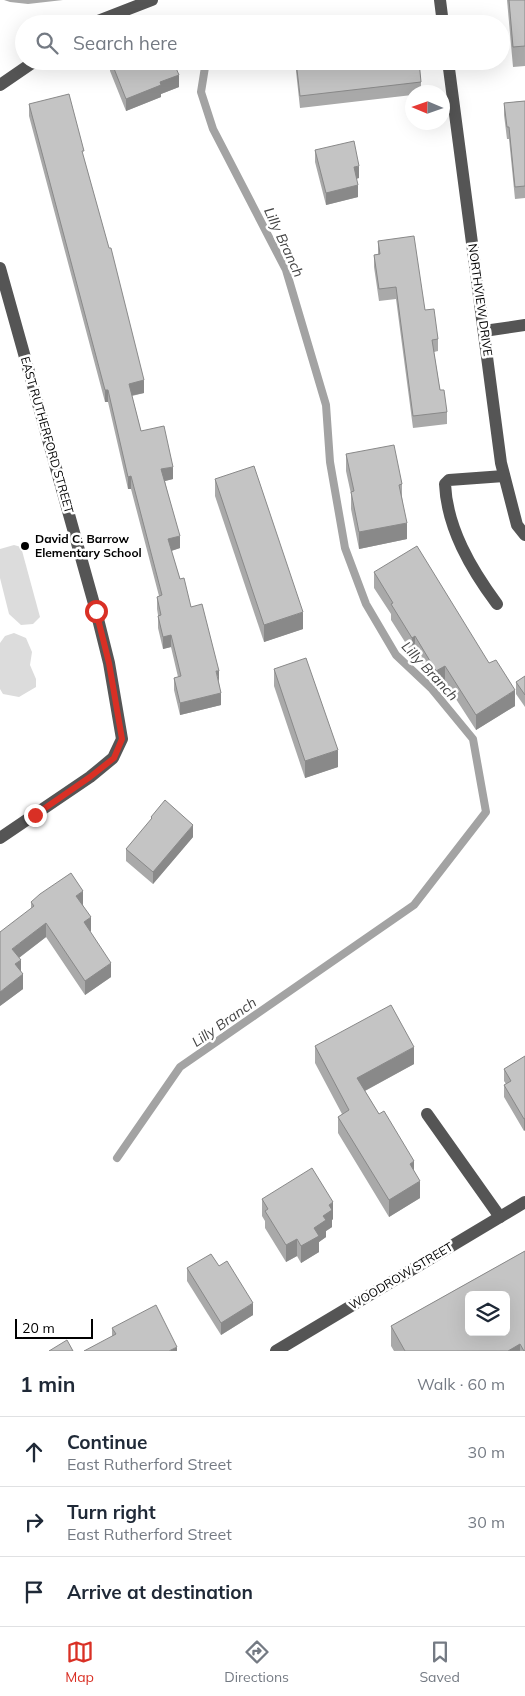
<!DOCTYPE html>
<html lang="en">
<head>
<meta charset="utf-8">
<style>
  body { margin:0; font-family:Mulish,sans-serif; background:#f2f2f3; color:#1f2937 }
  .controls { position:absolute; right:15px; bottom:15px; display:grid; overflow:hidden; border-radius:8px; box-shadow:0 5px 20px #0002 }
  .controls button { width:45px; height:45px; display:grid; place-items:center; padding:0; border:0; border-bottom:1px solid #e0e1e3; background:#fff; color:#1f2937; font:25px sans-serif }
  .compass { position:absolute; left:405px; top:85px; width:45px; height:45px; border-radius:50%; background:#fff; box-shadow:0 5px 20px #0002; rotate:272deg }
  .scale { position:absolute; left:15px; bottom:12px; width:78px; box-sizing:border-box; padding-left:5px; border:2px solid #000; border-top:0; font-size:14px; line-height:18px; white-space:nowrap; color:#000; -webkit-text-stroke:4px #fff; paint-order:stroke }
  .stop { position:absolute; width:15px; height:15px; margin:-11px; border:4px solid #d93025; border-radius:50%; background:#fff }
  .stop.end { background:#d93025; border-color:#fff; box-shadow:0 1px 5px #0008 }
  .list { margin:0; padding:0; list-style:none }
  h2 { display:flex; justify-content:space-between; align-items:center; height:65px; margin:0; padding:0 20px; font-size:21px }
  h2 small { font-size:16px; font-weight:400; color:#747a83 }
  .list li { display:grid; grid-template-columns:32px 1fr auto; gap:15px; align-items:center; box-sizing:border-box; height:70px; padding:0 20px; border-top:1px solid #e0e1e3 }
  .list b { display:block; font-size:19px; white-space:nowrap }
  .list p { margin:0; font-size:16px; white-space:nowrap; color:#747a83 }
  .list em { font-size:16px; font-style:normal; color:#747a83 }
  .icon { flex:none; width:28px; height:28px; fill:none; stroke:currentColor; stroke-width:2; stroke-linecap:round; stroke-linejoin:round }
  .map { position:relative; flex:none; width:525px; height:1351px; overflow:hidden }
  .search { position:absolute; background:#fff; box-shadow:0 5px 20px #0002; left:15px; right:15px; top:15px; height:55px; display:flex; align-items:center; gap:12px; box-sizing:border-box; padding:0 18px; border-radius:28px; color:#747a83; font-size:19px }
  .sheet { height:275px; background:#fff }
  nav { display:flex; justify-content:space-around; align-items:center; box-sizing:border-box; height:70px; border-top:1px solid #e0e1e3; background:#fff; font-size:14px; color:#747a83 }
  nav a { display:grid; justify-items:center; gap:2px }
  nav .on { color:#d93025 }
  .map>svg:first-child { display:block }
</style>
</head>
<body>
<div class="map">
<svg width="525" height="1351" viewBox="0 0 525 1351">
  <rect width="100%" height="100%" fill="#fff"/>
  <!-- green -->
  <g fill="#dcdcdc">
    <polygon points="14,545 21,547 40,617 33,624 21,625 9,614 0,578 0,549"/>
    <polygon points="14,633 26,638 32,652 30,665 36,679 36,687 19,697 3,694 0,689 0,643 5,636"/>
  </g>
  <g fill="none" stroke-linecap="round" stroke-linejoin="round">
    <!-- stream -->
    <g stroke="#a3a3a3" stroke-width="8">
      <polyline points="212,24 212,21"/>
      <polyline points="117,1158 180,1067 414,905 486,812 473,739 431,688 396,655 366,604 345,548 330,462 326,405 286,270 213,129 201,92 206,61"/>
    </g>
    <!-- minor -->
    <g stroke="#555" stroke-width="12">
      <polyline points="440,0 443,24"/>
      <polyline points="90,24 152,0"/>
      <polyline points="448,61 501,463 517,525 525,535"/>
      <polyline points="0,85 35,61"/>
      <polyline points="0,268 96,611 109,663 122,739 113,758 90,777 0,838"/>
      <polyline points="484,331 525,325"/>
      <path d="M497 604C471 569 447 528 445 484L449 480 504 476"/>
      <polyline points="427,1114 500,1217"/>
      <polyline points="276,1351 525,1202"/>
    </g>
  </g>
  <!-- wall -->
  <g fill="#a9a9a9">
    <polygon points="4,0 63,0 28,4 10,2"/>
    <polygon points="507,0 525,0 525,66 513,67"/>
    <polygon points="110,61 173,61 179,87 161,94 161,97 126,111 110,71"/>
    <polygon points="296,61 421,82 421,92 412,92 412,95 300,108 296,71"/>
    <polygon points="525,101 525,198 515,199 509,139 507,139 504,115 504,103"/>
    <polygon points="29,104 84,160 144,393 132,396 141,431 173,479 165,481 180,548 171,551 180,579 191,607 219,683 221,705 180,715 174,690 174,678 178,677 171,647 163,649 158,628 158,615 157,609 157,597 159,596 131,489 128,489 108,402 105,402 29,116"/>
    <polygon points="315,150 359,178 356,179 358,197 326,205 315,162"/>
    <polygon points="378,241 425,310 438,339 438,351 434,352 440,390 447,412 447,424 413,428 396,299 379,301 374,267 374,255 378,254"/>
    <polygon points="346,454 402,484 402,497 407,539 359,549 351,509 351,494 346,471"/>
    <polygon points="215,479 303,629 264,642 215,496"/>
    <polygon points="374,572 515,706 476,730 445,682 436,687 415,652 412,653 391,620 391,614 374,588"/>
    <polygon points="274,669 338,767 305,778 274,686"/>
    <polygon points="525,676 525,707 516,694 516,682"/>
    <polygon points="151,817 193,837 153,884 126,861 126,849 151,820"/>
    <polygon points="31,902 83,905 90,932 111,977 85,995 46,937 19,958 23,989 0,1006 31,909"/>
    <polygon points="315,1046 414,1064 365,1091 414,1172 420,1198 389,1217 338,1133 338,1117 342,1114 315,1063"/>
    <polygon points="525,1056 525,1130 524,1131 504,1097 504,1085 506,1084 504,1081 504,1069"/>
    <polygon points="262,1199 333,1219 332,1220 332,1227 326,1231 326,1237 319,1242 319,1252 301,1263 297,1256 286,1262 265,1228 265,1221 262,1216"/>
    <polygon points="525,1251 525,1351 394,1351 391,1346 391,1326"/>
    <polygon points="187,1268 253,1315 221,1335 187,1281"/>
    <polygon points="112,1328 177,1351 112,1336"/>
  </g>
  <!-- shaded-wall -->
  <g fill="#898989">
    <polygon points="179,75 179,87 161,94 161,97 126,111 126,99 160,82"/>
    <polygon points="359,166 359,178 354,179 354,167"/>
    <polygon points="358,185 358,197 326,205 326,193"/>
    <polygon points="144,380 144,393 129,396 129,384"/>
    <rect x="105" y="390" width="3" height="12"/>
    <polygon points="173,467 173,479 161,482 161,469"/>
    <polygon points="131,476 131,489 128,489 128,477"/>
    <polygon points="407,523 407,539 359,549 359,532"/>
    <polygon points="180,536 180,548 168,552 168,539"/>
    <polygon points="303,612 303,629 264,642 264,625"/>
    <polygon points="171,635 171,647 163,649 163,637"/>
    <polygon points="415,636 415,652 412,653 412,638"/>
    <polygon points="445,666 445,682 436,687 436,671"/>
    <polygon points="216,671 219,671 219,683"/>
    <polygon points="515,690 515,706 476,730 476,715"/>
    <polygon points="221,693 221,705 180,715 180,703"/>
    <polygon points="338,750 338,767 305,778 305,761"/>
    <polygon points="193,825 193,837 153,884 153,872"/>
    <polygon points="83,891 83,905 76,911 76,896"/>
    <polygon points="91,917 91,931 84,936 84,922"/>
    <polygon points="46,923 46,937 12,963 12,949"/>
    <polygon points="21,960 21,974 15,964"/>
    <polygon points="111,963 111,977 85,995 85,981"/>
    <polygon points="23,974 23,989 0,1006 0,992"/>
    <polygon points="414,1047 414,1064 357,1095 357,1078"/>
    <polygon points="525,1118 525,1130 524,1131 524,1119"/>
    <polygon points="414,1161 414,1178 410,1164"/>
    <polygon points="420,1181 420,1198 389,1217 389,1200"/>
    <polygon points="333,1202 333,1219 332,1220 332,1227 326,1231 326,1237 319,1242 319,1252 301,1263 301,1246 323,1216 329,1205"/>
    <polygon points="297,1239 297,1256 286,1262 286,1245"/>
    <polygon points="253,1303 253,1315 221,1335 221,1323"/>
    <polygon points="520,1344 520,1351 508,1351"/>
    <polygon points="177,1347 177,1351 169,1351"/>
  </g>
  <!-- building -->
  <g fill="#c4c4c4" stroke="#898989" fill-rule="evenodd">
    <polygon points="509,0 525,0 525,46 513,47"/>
    <polygon points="111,61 173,61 179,75 160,82 161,85 126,99"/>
    <polygon points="296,61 419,61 421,82 300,96"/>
    <polygon points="69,94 84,151 82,151 109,248 111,248 144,380 129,384 141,431 164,426 173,467 161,469 180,536 168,539 180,579 184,578 191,607 202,604 219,671 216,671 221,693 180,703 174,678 181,676 171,635 163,637 158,616 161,615 157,597 162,595 131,476 128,477 108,390 105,390 29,104"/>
    <polygon points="525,101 525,186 515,187 509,127 507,127 504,103"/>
    <polygon points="354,141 359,166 354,167 358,185 326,193 315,150"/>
    <polygon points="414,236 425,310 434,309 438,339 432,340 440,390 444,390 447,412 413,416 396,287 379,289 374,255 380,254 378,241"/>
    <polygon points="394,445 402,484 399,485 407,523 359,532 351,492 354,491 346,454"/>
    <polygon points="254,466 303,612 264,625 215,479"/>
    <polygon points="417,546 489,663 496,660 515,690 476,715 445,666 436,671 415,636 412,638 391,604 393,603 374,572"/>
    <polygon points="306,658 338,750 305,761 274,669"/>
    <polygon points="525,676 525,695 516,682"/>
    <polygon points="165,800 193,825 153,872 126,849 152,818 151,817"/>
    <polygon points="71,873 83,891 76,896 91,917 84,922 111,963 85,981 46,923 12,949 21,960 15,964 23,974 0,992 0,932 34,906 31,902 40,894"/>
    <polygon points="391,1005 414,1047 357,1078 379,1114 384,1111 414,1161 410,1164 420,1181 389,1200 338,1117 349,1110 315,1046"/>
    <polygon points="525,1056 525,1118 524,1119 504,1085 511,1081 504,1069"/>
    <polygon points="312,1168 333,1202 329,1205 332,1210 323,1216 326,1220 314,1228 319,1236 301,1246 297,1239 286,1245 265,1211 268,1209 262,1199"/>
    <path d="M525 1251V1351H524L520 1344 508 1351H405L391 1326ZM469 1295H506V1332H469Z"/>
    <polygon points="211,1254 219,1266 227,1261 253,1303 221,1323 187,1268"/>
    <polygon points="156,1305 177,1347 169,1351 84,1351 116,1334 112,1328"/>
    <polygon points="67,1340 73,1351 49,1351"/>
  </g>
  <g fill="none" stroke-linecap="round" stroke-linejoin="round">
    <!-- route -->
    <polyline stroke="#d93025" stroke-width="6" points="35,815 90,777 114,758 122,739 109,663 96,611"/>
  </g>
  <!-- markers -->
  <circle fill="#000" stroke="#fff" stroke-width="2" cx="25" cy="546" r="5"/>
  <g text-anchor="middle" stroke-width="5" stroke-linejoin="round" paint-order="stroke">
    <!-- street labels -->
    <g font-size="12" fill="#000" stroke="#fff">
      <text transform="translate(480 300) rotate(82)" y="4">NORTHVIEW DRIVE</text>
      <text transform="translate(47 435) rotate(74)" y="4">EAST RUTHERFORD STREET</text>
      <text transform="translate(401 1276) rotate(-31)" y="4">WOODROW STREET</text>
    </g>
    <!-- poi labels -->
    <g font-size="12" font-weight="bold" fill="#000" stroke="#fff" text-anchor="start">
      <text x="35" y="543">David C. Barrow<tspan x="35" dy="14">Elementary School</tspan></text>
    </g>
    <!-- water labels -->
    <g font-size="14" font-style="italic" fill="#444" stroke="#fff">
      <text transform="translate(284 242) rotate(65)" y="5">Lilly Branch</text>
      <text transform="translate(430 671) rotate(47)" y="5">Lilly Branch</text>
      <text transform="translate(224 1022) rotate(-35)" y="5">Lilly Branch</text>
    </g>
  </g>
</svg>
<div class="controls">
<button><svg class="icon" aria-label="layers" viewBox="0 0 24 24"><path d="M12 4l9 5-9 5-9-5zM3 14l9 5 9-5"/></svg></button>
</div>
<svg class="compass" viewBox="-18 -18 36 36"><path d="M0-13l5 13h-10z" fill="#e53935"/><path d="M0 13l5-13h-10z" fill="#747a83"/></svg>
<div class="scale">20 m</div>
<div class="stop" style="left:96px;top:611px"></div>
<div class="stop end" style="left:35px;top:815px"></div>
<div class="search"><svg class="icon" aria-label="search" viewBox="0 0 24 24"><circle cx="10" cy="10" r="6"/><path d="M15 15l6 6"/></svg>Search here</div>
</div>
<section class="sheet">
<h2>1 min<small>Walk · 60 m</small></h2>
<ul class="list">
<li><svg class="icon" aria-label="ahead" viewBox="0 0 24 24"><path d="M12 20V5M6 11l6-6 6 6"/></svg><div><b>Continue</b><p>East Rutherford Street</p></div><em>30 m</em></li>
<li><svg class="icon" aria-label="right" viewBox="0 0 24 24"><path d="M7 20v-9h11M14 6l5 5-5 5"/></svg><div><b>Turn right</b><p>East Rutherford Street</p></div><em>30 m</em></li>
<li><svg class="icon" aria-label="arrive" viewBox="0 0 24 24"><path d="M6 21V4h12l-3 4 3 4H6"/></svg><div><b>Arrive at destination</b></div></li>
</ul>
</section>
<nav>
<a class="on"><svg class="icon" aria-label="map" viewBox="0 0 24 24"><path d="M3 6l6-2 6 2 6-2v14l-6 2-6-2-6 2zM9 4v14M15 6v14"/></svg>Map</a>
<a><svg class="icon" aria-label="directions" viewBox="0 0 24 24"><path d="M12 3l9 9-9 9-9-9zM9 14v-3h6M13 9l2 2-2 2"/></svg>Directions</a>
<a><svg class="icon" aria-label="saved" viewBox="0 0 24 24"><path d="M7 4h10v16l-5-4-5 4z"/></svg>Saved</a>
</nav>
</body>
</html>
